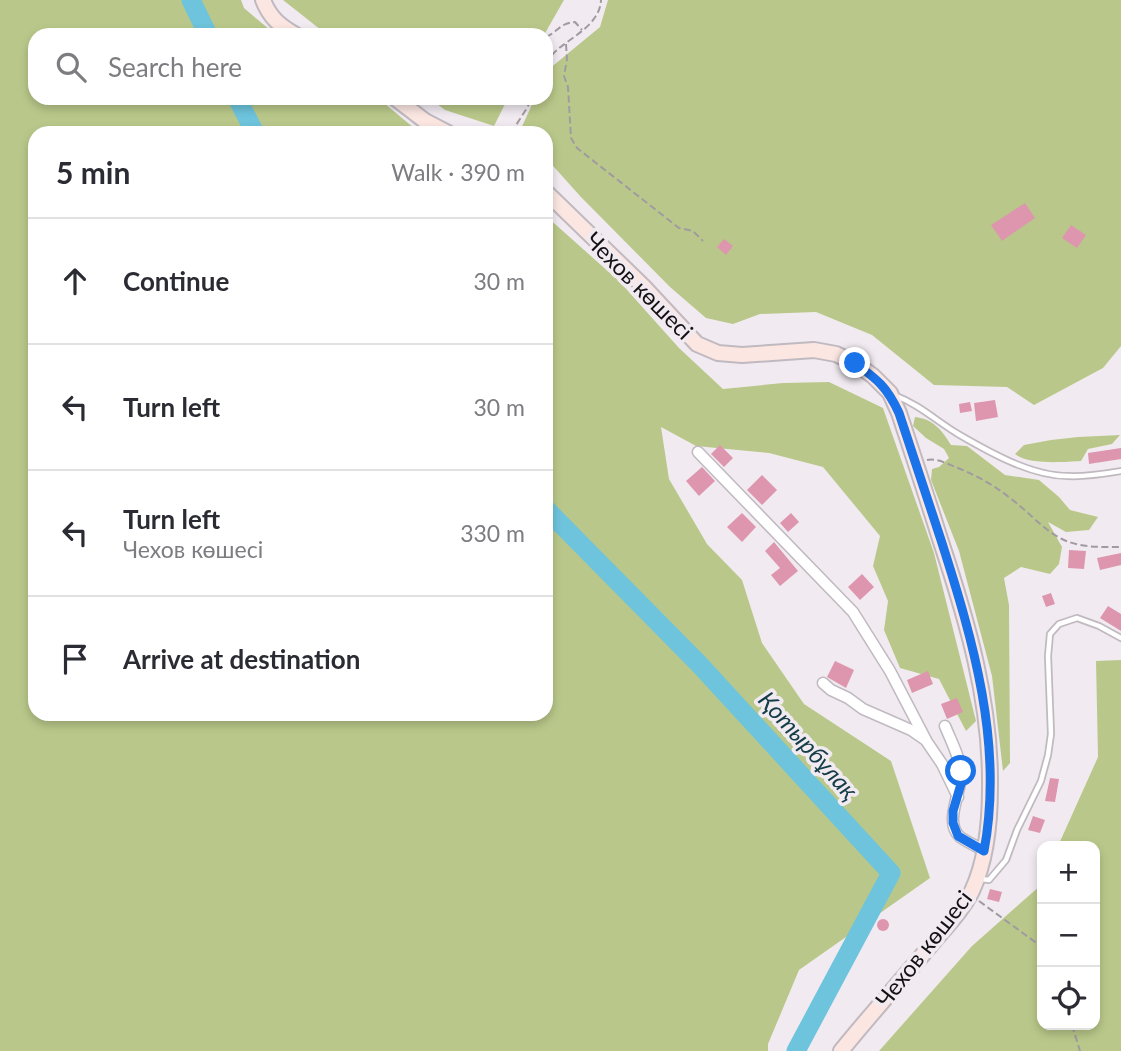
<!DOCTYPE html>
<html lang="en">
<head>
<meta charset="utf-8">
<style>
  body { margin:0; font-family:Lato,sans-serif; background:#f7f7f7; color:#2b2b33 }
  .controls { position:absolute; right:21px; bottom:21px; display:grid; overflow:hidden; border-radius:14px; box-shadow:0 4px 10px #0003 }
  .controls button { width:63px; height:63px; display:grid; place-items:center; padding:0; border:0; border-bottom:2px solid #e1e1e2; background:#fff; color:#2b2b33; font:35px sans-serif }
  .stop { position:absolute; width:21px; height:21px; margin:-16px; border:5px solid #1a73e8; border-radius:50%; background:#fff }
  .stop.end { background:#1a73e8; border-color:#fff; box-shadow:0 2px 7px #0008 }
  .list { margin:0; padding:0; list-style:none }
  h2 { display:flex; justify-content:space-between; align-items:center; height:91px; margin:0; padding:0 28px; font-size:30px }
  h2 small { font-size:23px; font-weight:400; color:#7c7c81 }
  .list li { display:grid; grid-template-columns:46px 1fr auto; gap:21px; align-items:center; box-sizing:border-box; height:126px; padding:0 28px; border-top:2px solid #e1e1e2 }
  .list b { display:block; font-size:26px; white-space:nowrap }
  .list p { margin:0; font-size:23px; white-space:nowrap; color:#7c7c81 }
  .list em { font-size:23px; font-style:normal; color:#7c7c81 }
  .icon { flex:none; width:38px; height:38px; fill:none; stroke:currentColor; stroke-width:2; stroke-linecap:round; stroke-linejoin:round }
  .map { position:relative; flex:none; width:1121px; height:1051px; overflow:hidden }
  .search { position:absolute; background:#fff; box-shadow:0 4px 10px #0003; left:28px; top:28px; width:525px; height:77px; display:flex; align-items:center; gap:18px; box-sizing:border-box; padding:0 24px; border-radius:21px; color:#7c7c81; font-size:26px }
  .panel { position:absolute; background:#fff; box-shadow:0 4px 10px #0003; left:28px; top:126px; width:525px; height:595px; border-radius:21px }
  .map>svg:first-child { display:block }
</style>
</head>
<body>
<div class="map">
<svg width="1121" height="1051" viewBox="0 0 1121 1051">
  <rect width="100%" height="100%" fill="#f1ebf1"/>
  <!-- green -->
  <g fill="#b9c88a">
    <polygon points="0,0 241,0 244,8 276,35 35,35 35,98 378,98 420,133 35,133 35,714 546,714 546,216 620,282 679,348 723,389 783,383 829,382 883,408 934,553 976,721 966,731 939,679 900,668 884,630 888,601 873,566 880,536 823,467 769,453 696,446 661,427 669,479 707,544 742,580 762,643 804,704 891,761 930,878 799,970 768,1044 768,1051 0,1051"/>
    <polygon points="283,0 564,0 544,35 330,35 321,30"/>
    <polygon points="608,0 1121,0 1121,346 1103,368 1034,405 1007,387 934,385 872,335 816,312 760,314 733,324 706,318 670,287 580,196 546,158 546,133 519,133 535,98 546,98 546,75 549,69 600,27"/>
    <polygon points="429,98 508,98 494,126 445,110"/>
    <path d="M915 417C933 419 942 430 951 445L967 446 1005 475 1039 480 1059 497 1070 510 1098 517 1089 530 1066 532 1048 522 1062 547 1059 564 1050 574 1021 567 1004 578 1009 605 1010 763 1003 771 992 676 959 551 931 480 932 469 939 467 949 458 944 449 926 438 913 426Z"/>
    <path d="M1120 435 1112 444 1088 449 1081 461C1064 462 1028 465 1015 454L1024 445 1051 440 1078 437Z"/>
    <polygon points="1121,660 1121,1051 879,1051 972,946 1041,885 1042,882 1042,1025 1095,1025 1095,846 1058,846 1098,757 1096,661"/>
  </g>
  <g fill="none" stroke-linecap="round" stroke-linejoin="round">
    <!-- river -->
    <g stroke="#6dc4dc" stroke-width="19">
      <polyline points="191,0 208,35"/>
      <polyline points="237,98 255,133"/>
      <polyline points="546,509 699,664 891,873 796,1051"/>
    </g>
  </g>
  <!-- building -->
  <g fill="#dd96ad">
    <polygon points="1025,203 1035,218 1002,241 991,225"/>
    <polygon points="1071,225 1086,235 1077,248 1062,238"/>
    <polygon points="724,239 733,246 726,255 717,247"/>
    <polygon points="995,400 998,417 976,421 974,403"/>
    <polygon points="970,402 972,411 960,413 959,404"/>
    <polygon points="720,445 733,458 724,467 711,454"/>
    <polygon points="1121,448 1121,459 1089,464 1088,453"/>
    <polygon points="702,467 715,481 699,496 686,481"/>
    <polygon points="762,475 777,490 762,505 747,490"/>
    <polygon points="742,513 756,527 742,542 727,527"/>
    <polygon points="791,513 799,522 788,532 780,523"/>
    <polygon points="774,542 798,571 780,586 771,575 780,568 765,551"/>
    <polygon points="1069,550 1086,551 1084,569 1068,568"/>
    <polygon points="1121,553 1121,565 1100,570 1097,558"/>
    <polygon points="862,574 874,587 860,600 848,587"/>
    <polygon points="1051,593 1055,604 1046,607 1042,596"/>
    <polygon points="1108,606 1121,614 1121,631 1100,618"/>
    <polygon points="835,661 854,670 846,688 827,677"/>
    <polygon points="928,671 933,684 912,693 907,680"/>
    <polygon points="957,698 963,712 947,719 941,704"/>
    <polygon points="1050,778 1059,779 1055,802 1045,801"/>
    <polygon points="1033,816 1045,820 1040,833 1028,830"/>
    <polygon points="990,889 1002,892 999,902 987,899"/>
    <circle cx="883" cy="925" r="6"/>
  </g>
  <g fill="none" stroke-linecap="round" stroke-linejoin="round">
    <defs>
      <g id="service">
        <path d="M894 395C920 405 935 420 958 434 989 452 1031 476 1068 476 1086 477 1103 474 1121 471"/>
        <polyline points="981,879 989,880 1006,860 1017,830 1041,781 1048,755 1051,734 1048,656 1050,634 1059,624 1077,618 1099,626 1121,638"/>
      </g>
      <g id="minor">
        <polyline points="698,452 853,612 890,671 927,742 942,764 958,797"/>
        <polyline points="823,683 831,690 848,698 863,709 911,730 924,739"/>
        <path d="M945 726C951 741 960 757 961 773 962 792 943 822 960 837 967 842 977 846 984 851"/>
      </g>
      <g id="secondary">
        <path d="M263 0C270 18 280 26 296 35"/>
        <polyline points="395,98 425,121 448,133"/>
        <path d="M546 192 643 286 697 344 718 353 742 355 814 350 836 354 855 363 873 376 890 393 899 413C913 455 927 497 940 539 967 620 991 701 990 787 990 822 987 859 972 891 962 911 944 929 930 946 901 981 870 1015 841 1051"/>
      </g>
    </defs>
    <!-- service casing -->
    <use href="#service" stroke="#c0bac0" stroke-width="8"/>
    <!-- minor casing -->
    <use href="#minor" stroke="#c0bac0" stroke-width="13"/>
    <!-- secondary casing -->
    <use href="#secondary" stroke="#c0bac0" stroke-width="18"/>
    <!-- path -->
    <g stroke="#a09ba0" stroke-width="2" stroke-dasharray="7 3.5" stroke-linecap="butt">
      <path d="M546 37C559 31 560 23 575 22L582 30"/>
      <polyline points="566,44 567,59 564,76 568,87 571,138 577,148 679,228 693,231 703,241"/>
      <path d="M546 64C549 59 552 54 557 50 573 36 600 24 601 0"/>
      <polyline points="511,133 527,108 532,98"/>
      <path d="M927 460C937 458 948 464 958 468 977 476 994 485 1010 498 1028 511 1042 529 1062 539 1080 548 1101 547 1121 547"/>
      <polyline points="979,901 1042,947"/>
      <polyline points="1072,1025 1080,1051"/>
    </g>
    <!-- service -->
    <use href="#service" stroke="#fff" stroke-width="4.5"/>
    <!-- minor -->
    <use href="#minor" stroke="#fff" stroke-width="10"/>
    <!-- secondary -->
    <use href="#secondary" stroke="#fbe6e2" stroke-width="14"/>
  </g>
  <g fill="none" stroke-linecap="round" stroke-linejoin="round">
    <!-- route -->
    <path stroke="#1a73e8" stroke-width="9" d="M855 363C878 380 887 387 899 413 913 455 927 498 941 540 973 640 1004 745 984 851L958 836 953 823V811L961 784V771"/>
  </g>
  <g text-anchor="middle" stroke-width="7" stroke-linejoin="round" paint-order="stroke">
    <!-- street labels -->
    <g font-size="23" fill="#131113" stroke="#f1ebf1">
      <text transform="translate(639 286) rotate(45)" y="8">Чехов көшесі</text>
      <text transform="translate(924 949) rotate(-52)" y="8">Чехов көшесі</text>
    </g>
    <!-- water labels -->
    <g font-size="24" font-style="italic" fill="#143d47" stroke="#f1ebf1">
      <text transform="translate(808 746) rotate(48)" y="8">Қотырбұлақ</text>
    </g>
  </g>
</svg>
<div class="controls">
<button>+</button>
<button>−</button>
<button><svg class="icon" aria-label="locate" viewBox="0 0 24 24"><circle cx="12" cy="12" r="6"/><path d="M12 2v4M12 18v4M2 12h4M18 12h4"/></svg></button>
</div>
<div class="stop" style="left:961px;top:771px"></div>
<div class="stop end" style="left:855px;top:363px"></div>
<div class="search"><svg class="icon" aria-label="search" viewBox="0 0 24 24"><circle cx="10" cy="10" r="6"/><path d="M15 15l6 6"/></svg>Search here</div>
<section class="panel">
<h2>5 min<small>Walk · 390 m</small></h2>
<ul class="list">
<li><svg class="icon" aria-label="ahead" viewBox="0 0 24 24"><path d="M12 20V5M6 11l6-6 6 6"/></svg><div><b>Continue</b></div><em>30 m</em></li>
<li><svg class="icon" aria-label="left" viewBox="0 0 24 24"><path d="M17 20v-9H6M10 6l-5 5 5 5"/></svg><div><b>Turn left</b></div><em>30 m</em></li>
<li><svg class="icon" aria-label="left" viewBox="0 0 24 24"><path d="M17 20v-9H6M10 6l-5 5 5 5"/></svg><div><b>Turn left</b><p>Чехов көшесі</p></div><em>330 m</em></li>
<li><svg class="icon" aria-label="arrive" viewBox="0 0 24 24"><path d="M6 21V4h12l-3 4 3 4H6"/></svg><div><b>Arrive at destination</b></div></li>
</ul>
</section>
</div>
</body>
</html>
